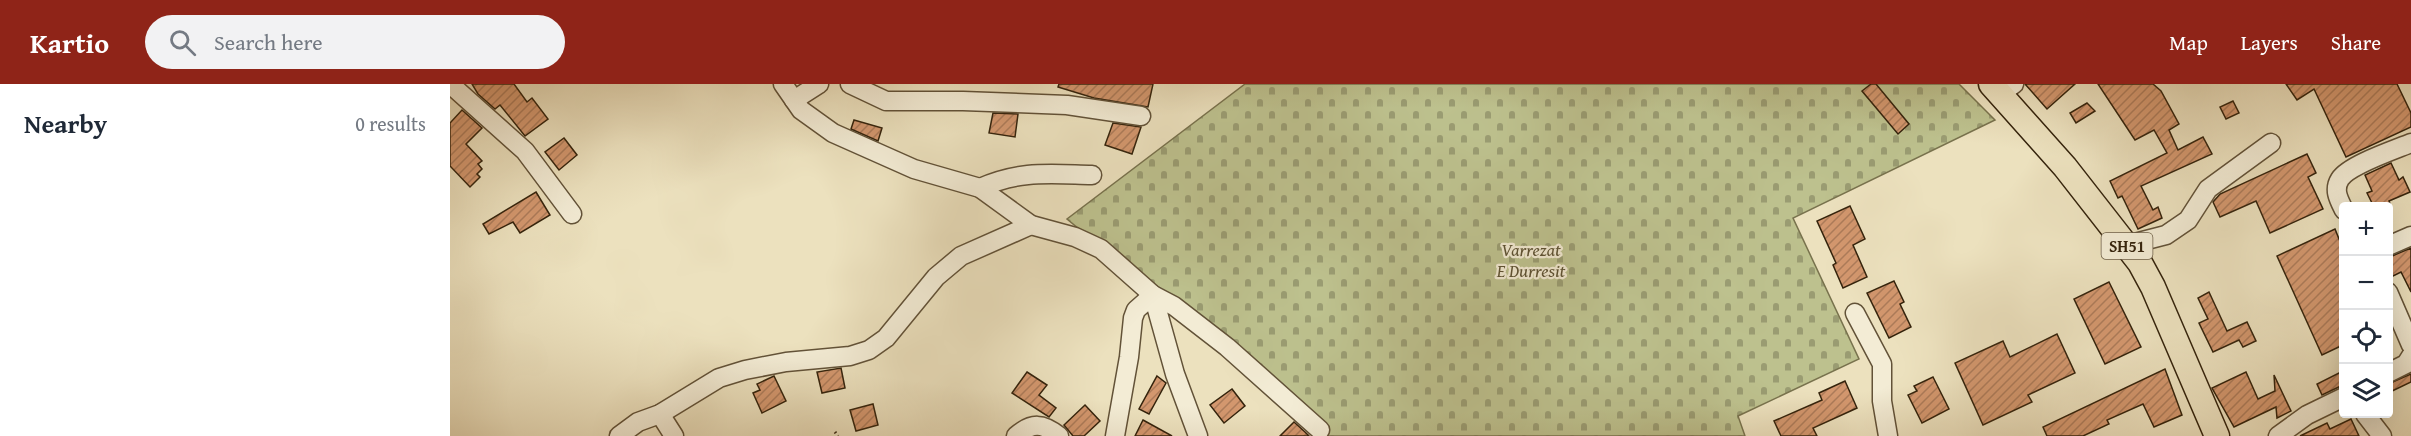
<!DOCTYPE html>
<html lang="en">
<head>
<meta charset="utf-8">
<style>
  body { margin:0; font-family:"Gentium Book Plus",serif; background:#f2f2f3; color:#1f2937 }
  .controls { position:absolute; right:18px; bottom:18px; display:grid; overflow:hidden; border-radius:6px; box-shadow:0 6px 24px #0002 }
  .controls button { width:54px; height:54px; display:grid; place-items:center; padding:0; border:0; border-bottom:2px solid #e0e1e3; background:#fff; color:#1f2937; font:30px sans-serif }
  .list { margin:0; padding:0; list-style:none }
  h2 { display:flex; justify-content:space-between; align-items:center; height:78px; margin:0; padding:0 24px; font-size:26px }
  h2 small { font-size:20px; font-weight:400; color:#747a83 }
  .icon { flex:none; width:33px; height:33px; fill:none; stroke:currentColor; stroke-width:2; stroke-linecap:round; stroke-linejoin:round }
  .map { position:relative; flex:none; width:1961px; height:352px; overflow:hidden }
  header { display:flex; align-items:center; gap:36px; box-sizing:border-box; height:84px; padding:0 30px; background:#8f2418; color:#fff }
  header strong { font-size:28px }
  nav { display:flex; gap:33px; margin-inline-start:auto; font-size:21px }
  .search { width:420px; height:54px; background:#f2f2f3; display:flex; align-items:center; gap:15px; box-sizing:border-box; padding:0 21px; border-radius:33px; color:#747a83; font-size:22px }
  main { display:flex }
  aside { flex:1; background:#fff }
  .map>svg:first-child { display:block }
</style>
</head>
<body>
<header>
<strong>Kartio</strong>
<div class="search"><svg class="icon" aria-label="search" viewBox="0 0 24 24"><circle cx="10" cy="10" r="6"/><path d="M15 15l6 6"/></svg>Search here</div>
<nav><a>Map</a><a>Layers</a><a>Share</a></nav>
</header>
<main>
<aside>
<h2>Nearby<small>0 results</small></h2>
<ul class="list">
</ul>
</aside>
<div class="map">
<svg width="1961" height="352" viewBox="0 0 1961 352">
  <defs>
    <pattern id="cemetery-stones" width="16" height="16" patternUnits="userSpaceOnUse" patternTransform="scale(1.5)"><rect width="16" height="16" fill="#bdc18e"/><path d="M2 7V4a2 2 0 0 1 4 0v3zM10 15v-3a2 2 0 0 1 4 0v3z" fill="#9a9c72"/></pattern>
    <pattern id="building-hatch" width="6" height="6" patternUnits="userSpaceOnUse" patternTransform="scale(1.5)"><rect width="6" height="6" fill="#d3976e"/><path d="M-1 1l2-2M0 6l6-6M5 7l2-2" fill="none" stroke="#ac7b59"/></pattern>
  </defs>
  <rect width="100%" height="100%" fill="#ece1be"/>
  <filter id="stains"><feTurbulence type="fractalNoise" baseFrequency=".00333" numOctaves="4"/><feColorMatrix values="0 0 0 0 .2 0 0 0 0 .09 0 0 0 0 .02 0 0 0 .5 -.17"/></filter>
  <radialGradient id="worn" r=".72"><stop offset=".6" stop-color="#630" stop-opacity="0"/><stop offset="1" stop-color="#630" stop-opacity=".3"/></radialGradient>
  <!-- cemetery -->
  <polygon fill="url(#cemetery-stones)" stroke="#78724d" stroke-width="1.5" points="795,0 1509,0 1545,36 1343,134 1409,275 1288,332 1295,352 866,352 703,206 617,135"/>
  <!-- building -->
  <g fill="url(#building-hatch)" stroke="#34230c" stroke-width="1.5">
    <polygon points="22,0 64,0 77,18 82,14 98,35 75,52 50,21 45,25 28,10"/>
    <polygon points="609,0 703,0 698,23 644,14 608,3"/>
    <polygon points="1421,0 1426,0 1459,40 1448,50 1412,7"/>
    <polygon points="1575,0 1625,0 1597,25"/>
    <polygon points="1648,0 1703,0 1711,7 1729,40 1719,46 1728,66 1753,53 1762,70 1691,102 1703,126 1708,123 1712,134 1688,145 1672,112 1668,114 1660,97 1717,69 1704,46 1685,56"/>
    <polygon points="1836,0 1947,0 1961,29 1961,43 1896,73 1864,5 1847,16"/>
    <polygon points="1783,17 1789,29 1776,35 1770,23"/>
    <polygon points="1637,19 1645,27 1626,39 1620,29"/>
    <polygon points="12,26 32,44 16,60 32,77 28,80 32,85 27,90 30,93 20,103 0,82 0,39"/>
    <polygon points="543,29 568,30 565,53 539,49"/>
    <polygon points="404,36 432,44 428,57 401,45"/>
    <polygon points="663,39 691,43 682,70 655,61"/>
    <polygon points="114,54 127,71 109,86 95,68"/>
    <polygon points="1857,70 1866,89 1858,93 1873,125 1820,149 1806,117 1770,133 1763,118 1770,110"/>
    <polygon points="1941,79 1949,96 1953,93 1960,108 1939,117 1941,123 1924,123 1917,109 1922,107 1915,91"/>
    <polygon points="86,108 100,131 70,149 63,138 39,150 33,140"/>
    <polygon points="1400,122 1415,155 1403,161 1417,193 1393,204 1383,181 1386,179 1367,137"/>
    <polygon points="1885,145 1893,165 1893,261 1872,271 1827,172"/>
    <polygon points="1961,164 1961,208 1951,188 1943,192 1938,183 1942,172"/>
    <polygon points="1444,197 1454,218 1450,220 1461,243 1439,254 1417,209"/>
    <polygon points="1659,198 1691,263 1655,280 1624,215"/>
    <polygon points="1759,208 1777,247 1797,238 1806,257 1793,263 1789,256 1763,268 1749,239 1758,235 1748,214"/>
    <polygon points="1607,250 1625,289 1578,311 1582,318 1533,341 1505,279 1553,257 1560,273"/>
    <polygon points="391,284 395,304 372,309 367,288"/>
    <polygon points="1715,285 1732,331 1704,343 1693,320 1657,336 1659,340 1633,352 1597,352 1593,343"/>
    <polygon points="1893,287 1893,301 1872,311 1867,300"/>
    <polygon points="577,288 597,301 589,311 606,324 599,333 562,309"/>
    <polygon points="1796,288 1808,315 1825,307 1824,291 1841,327 1827,334 1826,323 1784,343 1762,304"/>
    <polygon points="1961,290 1961,298 1938,309 1938,300"/>
    <polygon points="324,292 336,317 312,329 303,309 310,306 307,300"/>
    <polygon points="707,292 716,299 699,330 689,325"/>
    <polygon points="1483,293 1499,325 1472,339 1458,311 1467,307 1464,302"/>
    <polygon points="1395,297 1407,324 1363,344 1367,352 1331,352 1324,337 1372,316 1369,309"/>
    <polygon points="782,305 795,322 774,339 760,321"/>
    <polygon points="423,320 428,341 406,347 400,326"/>
    <polygon points="635,321 650,337 634,352 623,352 614,341"/>
    <polygon points="1901,335 1909,352 1850,352 1877,339 1880,345"/>
    <polygon points="693,336 722,352 685,352"/>
    <polygon points="844,338 855,348 859,352 830,352"/>
  </g>
  <g fill="none" stroke-linecap="round" stroke-linejoin="round">
    <defs>
      <g id="minor">
        <polyline points="0,0 75,67 122,130"/>
        <polyline points="333,0 351,26 383,49 464,85 530,104 581,141 625,153 651,165 703,211 724,222 777,263 870,346"/>
        <polyline points="400,0 436,17 513,17 617,21 691,32"/>
        <polyline points="1550,10 1564,0"/>
        <polyline points="344,16 369,0"/>
        <path d="M530 104C570 86 599 90 642 91"/>
        <path d="M1894 126C1889 116 1883 106 1890 95 1899 81 1944 66 1961 59"/>
        <polyline points="1677,161 1716,151 1738,136 1758,105 1821,59"/>
        <polyline points="1938,162 1961,152"/>
        <polyline points="1938,208 1961,261"/>
        <polyline points="1405,229 1432,280 1432,317 1438,352"/>
        <polyline points="1938,289 1956,280 1961,272"/>
        <polyline points="210,330 224,352"/>
        <polyline points="1915,330 1932,352"/>
        <polyline points="169,352 188,338 210,330 269,294 295,286 336,278 400,272 419,266 436,254 486,193 511,172 581,141"/>
        <path d="M566 352C582 338 593 339 609 352"/>
        <polyline points="665,352 679,273 683,234 686,226 703,211 725,290 748,352"/>
        <polyline points="1828,352 1857,331 1894,313"/>
      </g>
      <polyline id="major" points="1541,0 1615,83 1690,179 1703,203 1767,352"/>
    </defs>
    <!-- minor casing -->
    <use href="#minor" stroke="#625238" stroke-width="21"/>
    <!-- major casing -->
    <use href="#major" stroke="#34230c" stroke-width="27"/>
    <!-- path -->
    <polyline stroke="#34230c" stroke-width="3" stroke-dasharray="1.5 3" stroke-linecap="butt" points="385,348 388,352"/>
    <!-- minor -->
    <use href="#minor" stroke="#f3ecd5" stroke-width="18"/>
    <!-- major -->
    <use href="#major" stroke="#ece1be" stroke-width="24"/>
  </g>
  <g text-anchor="middle" stroke-width="4.5" stroke-linejoin="round" paint-order="stroke">
    <!-- shield labels -->
    <rect fill="#f3ecd5" stroke="#6d5f48" stroke-width="1.5" x="1651.5" y="149" width="51" height="26" rx="4.5"/>
    <g font-size="16" font-weight="bold" fill="#34230c">
      <text x="1677" y="168">SH51</text>
    </g>
    <!-- park labels -->
    <g font-size="18" font-style="italic" fill="#5d5233" stroke="#f3ecd5">
      <text x="1081" y="172">Varrezat<tspan x="1081" dy="21">E Durresit</tspan></text>
    </g>
  </g>
  <rect width="100%" height="100%" filter="url(#stains)"/>
  <rect width="100%" height="100%" fill="url(#worn)"/>
</svg>
<div class="controls">
<button>+</button>
<button>−</button>
<button><svg class="icon" aria-label="locate" viewBox="0 0 24 24"><circle cx="12" cy="12" r="6"/><path d="M12 2v4M12 18v4M2 12h4M18 12h4"/></svg></button>
<button><svg class="icon" aria-label="layers" viewBox="0 0 24 24"><path d="M12 4l9 5-9 5-9-5zM3 14l9 5 9-5"/></svg></button>
</div>
</div>
</main>
</body>
</html>
